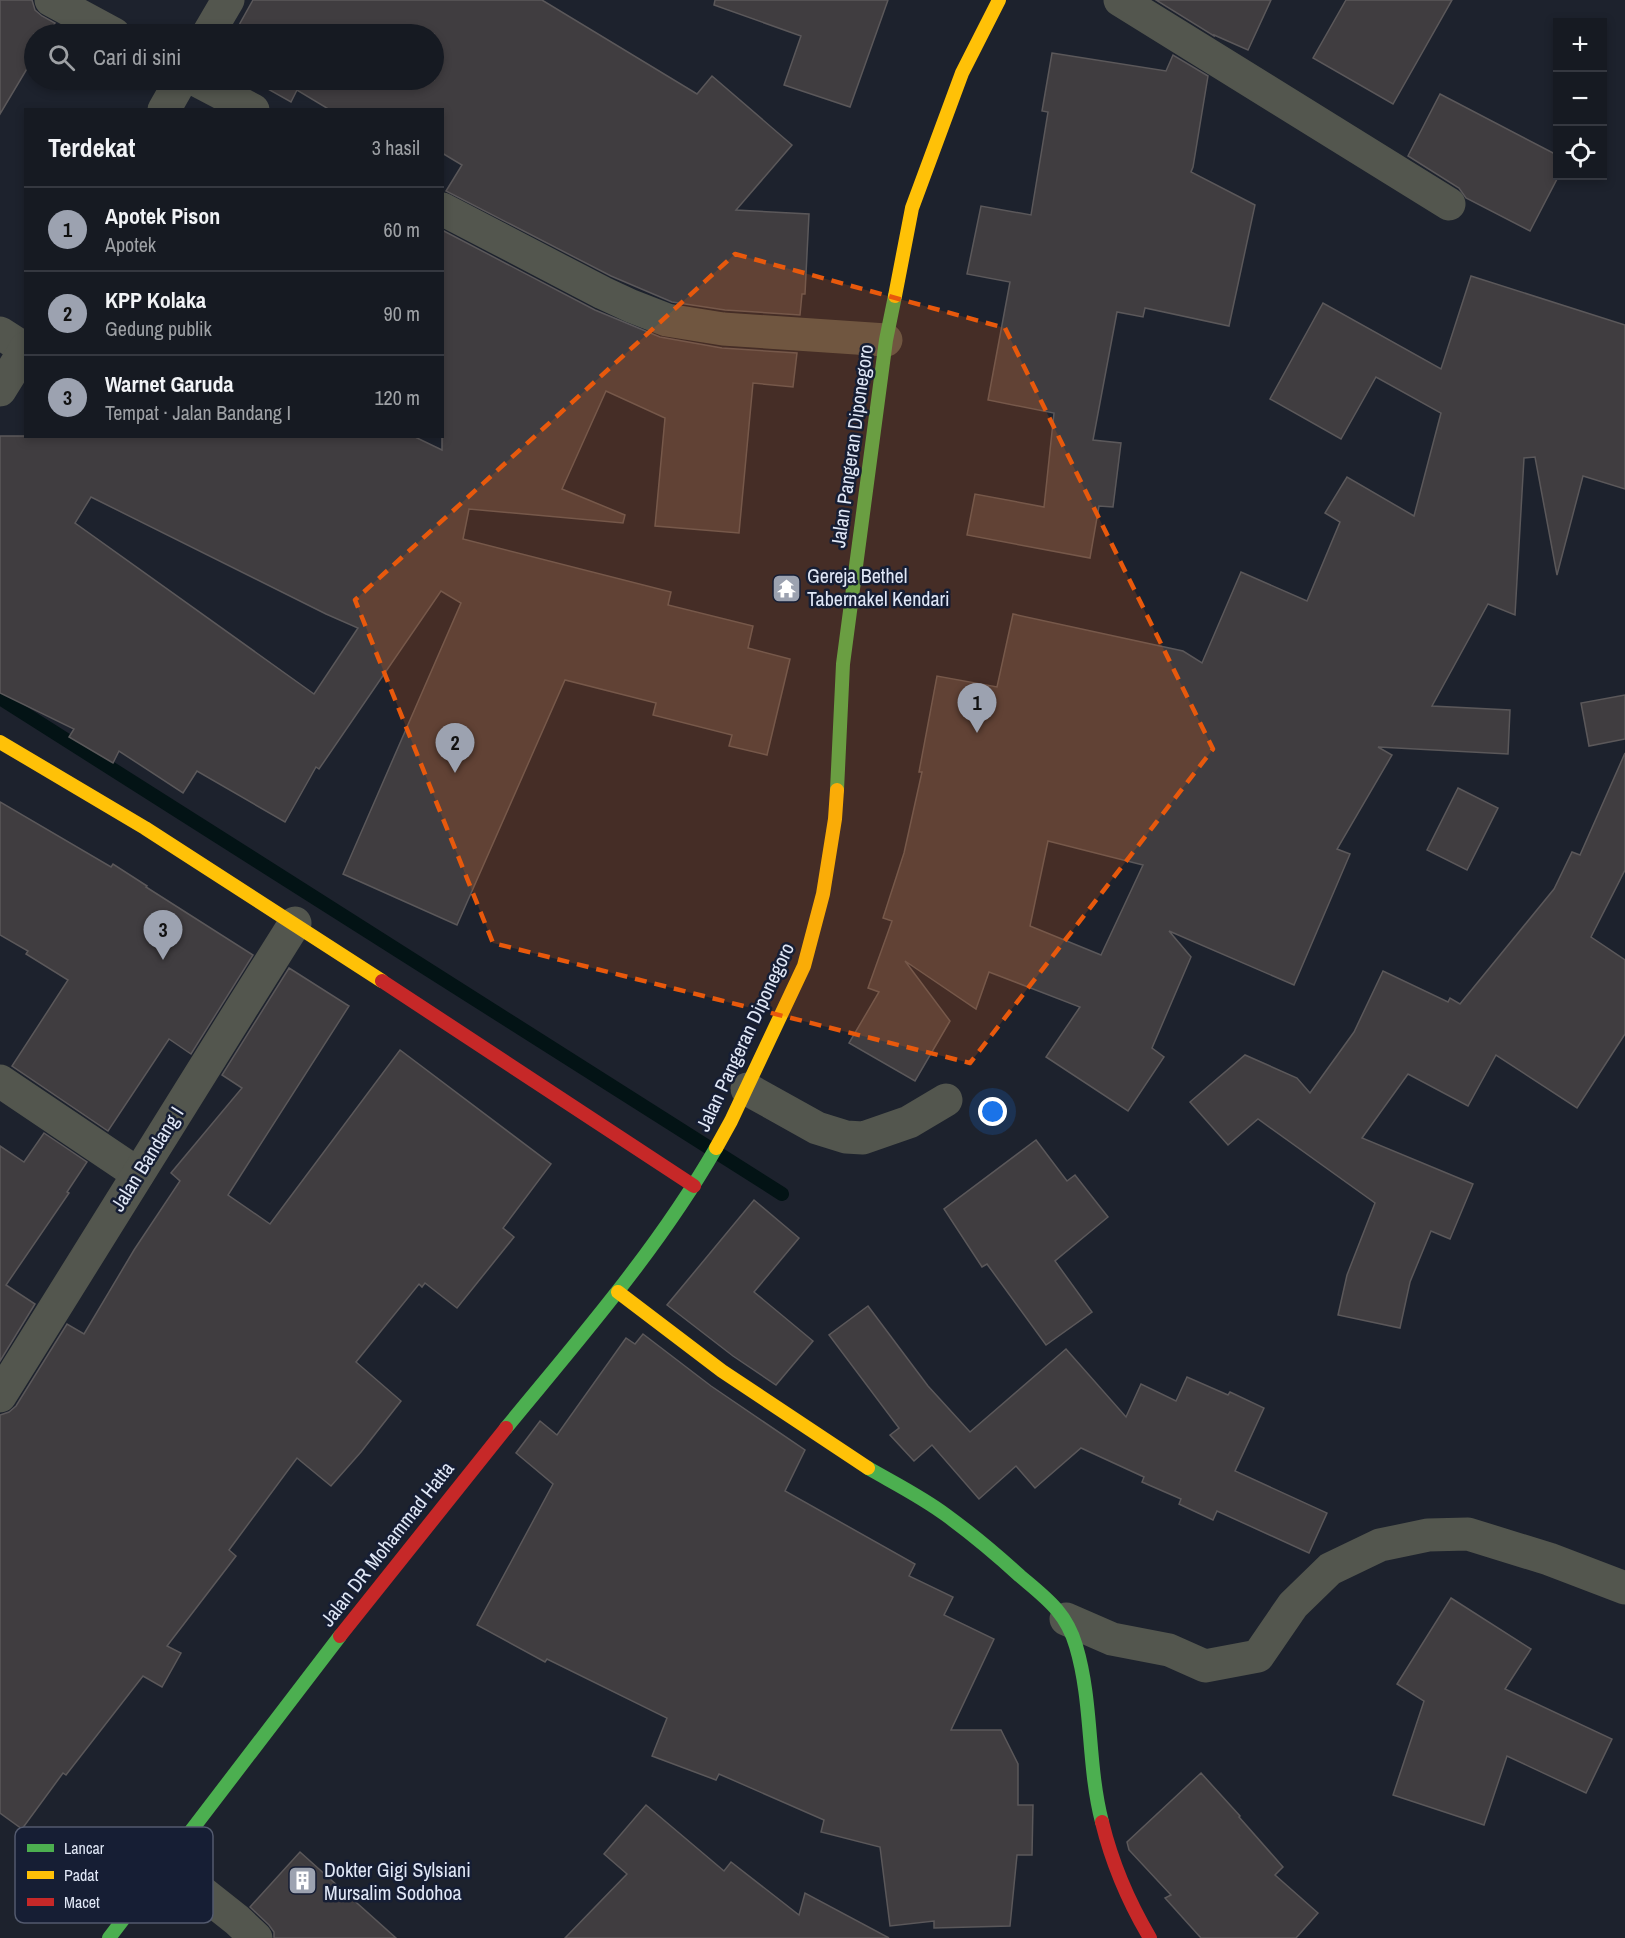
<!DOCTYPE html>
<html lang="id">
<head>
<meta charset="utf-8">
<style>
  body { margin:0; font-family:"Archivo Narrow",sans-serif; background:#1f232a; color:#f1f3f6 }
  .controls { position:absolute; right:18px; top:18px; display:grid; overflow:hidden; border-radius:0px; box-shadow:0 3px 9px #0003 }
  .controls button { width:54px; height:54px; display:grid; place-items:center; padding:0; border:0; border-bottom:2px solid #353840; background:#161a22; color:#f1f3f6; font:30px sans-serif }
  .you { position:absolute; left:993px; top:1112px; width:21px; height:21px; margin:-15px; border:4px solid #fff; border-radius:50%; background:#1a73e8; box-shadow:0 0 0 9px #1a73e833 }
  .badge { display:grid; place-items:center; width:39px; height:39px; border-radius:50%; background:#9ca2b0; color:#111; font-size:20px; font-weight:700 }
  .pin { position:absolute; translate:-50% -50px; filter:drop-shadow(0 2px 3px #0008) }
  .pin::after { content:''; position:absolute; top:32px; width:21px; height:18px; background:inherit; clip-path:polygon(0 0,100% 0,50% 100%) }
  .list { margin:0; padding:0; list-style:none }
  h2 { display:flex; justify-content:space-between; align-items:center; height:78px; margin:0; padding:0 24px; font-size:26px }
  h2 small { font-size:20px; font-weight:400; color:#9ea1a5 }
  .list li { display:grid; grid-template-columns:39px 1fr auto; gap:18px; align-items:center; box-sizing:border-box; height:84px; padding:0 24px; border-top:2px solid #353840 }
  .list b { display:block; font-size:22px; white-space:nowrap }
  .list p { margin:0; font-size:20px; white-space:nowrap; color:#9ea1a5 }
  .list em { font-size:20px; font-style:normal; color:#9ea1a5 }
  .icon { flex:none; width:33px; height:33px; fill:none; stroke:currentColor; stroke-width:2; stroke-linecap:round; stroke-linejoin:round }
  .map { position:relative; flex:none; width:1625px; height:1938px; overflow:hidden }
  .search { position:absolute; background:#161a22; box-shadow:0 3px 9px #0003; left:24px; top:24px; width:420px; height:66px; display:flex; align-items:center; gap:15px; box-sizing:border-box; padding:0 21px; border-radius:33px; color:#9ea1a5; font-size:22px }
  .panel { position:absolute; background:#161a22; box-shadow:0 3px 9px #0003; left:24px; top:108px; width:420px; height:330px; border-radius:0px }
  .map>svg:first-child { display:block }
</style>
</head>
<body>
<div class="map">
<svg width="1625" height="1938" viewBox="0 0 1625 1938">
  <rect width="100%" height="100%" fill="#1d222d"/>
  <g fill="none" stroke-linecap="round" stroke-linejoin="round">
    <!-- stream -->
    <polyline stroke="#031315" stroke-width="14" points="0,698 782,1194"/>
  </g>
  <!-- building -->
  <g fill="#403d40" stroke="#5b585a" stroke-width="1.5" fill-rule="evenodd">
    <polygon points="0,0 32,0 35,10 42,16 55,23 48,34 34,34 34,57 0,114"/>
    <polygon points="253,0 542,0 697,94 712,76 792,145 736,210 809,214 805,294 802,294 800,315 725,310 672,302 611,276 446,191 462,165 442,153 442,110 330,110 297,90 291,102 252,80 434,80 434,34 234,34"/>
    <polygon points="715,0 888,0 850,107 784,85 801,36 714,5"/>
    <polygon points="1156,0 1271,0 1248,50 1214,35 1214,36"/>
    <polygon points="1346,0 1452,0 1393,104 1313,58"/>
    <polygon points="1052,53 1166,71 1173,55 1208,76 1193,167 1191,172 1255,205 1229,326 1145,308 1143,317 1117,312 1093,440 1121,443 1113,507 1099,506 1090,558 967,535 975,494 1044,507 1054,413 988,400 1010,282 967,274 981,206 1031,215 1048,112 1042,111"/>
    <polygon points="1440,94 1557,155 1557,179 1530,231 1466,198 1459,188 1408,156"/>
    <path d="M442 230 595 310 660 337 722 348 797 353 793 387 753 383 739 533 655 526 665 418 606 391 562 489 625 515 623 523 469 509 463 539 671 592 668 605 753 626 748 648 790 659 767 755 729 746 732 735 653 715 656 703 565 680 457 925 343 874 461 603 441 591 319 769 316 767 285 822 197 771 183 793 119 751 113 763 69 737 74 729 0 693V436H413L442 450ZM91 497 326 614 358 628 314 694 75 523Z"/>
    <path d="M1471 276 1625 325V489L1583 476 1557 575 1535 457 1524 458 1515 615 1488 604 1432 706 1510 710 1508 754 1378 747 1392 755 1337 849 1350 854 1294 985 1169 931 1191 957 1152 1048 1164 1057 1128 1111 1046 1057 1080 1007 989 972 976 1009 905 961 950 1021 915 1081 849 1043 879 992 868 988 892 921 883 918 904 853 922 772H919L937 676 997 687 1013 614 1183 651 1202 663 1241 572 1307 601 1340 522 1325 513 1347 477 1414 516 1441 413 1376 377 1341 439 1270 399 1323 303 1441 369ZM1048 841 1143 865 1101 955 1030 926Z"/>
    <polygon points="1625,695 1625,739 1589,746 1581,703"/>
    <polygon points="1625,753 1625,870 1591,937 1625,960 1625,1034 1577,1108 1496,1055 1468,1106 1408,1074 1362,1138 1473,1184 1450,1239 1431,1231 1410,1282 1400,1328 1338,1315 1347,1275 1375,1203 1258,1119 1228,1145 1190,1102 1245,1055 1297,1078 1310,1093 1354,1032 1383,971 1448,1002 1450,998 1460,1004 1554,889 1572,852 1580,855"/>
    <polygon points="1458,788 1498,808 1467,870 1427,850"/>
    <polygon points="0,802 111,867 113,864 147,886 146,887 253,955 191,1054 169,1039 108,1131 12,1066 68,980 26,954 28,951 0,935"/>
    <polygon points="289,968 349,1006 228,1195 270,1224 400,1050 551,1164 503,1228 514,1237 457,1308 425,1283 422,1287 419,1284 356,1362 401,1401 361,1452 331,1486 297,1458 229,1550 236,1556 167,1646 181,1653 162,1687 143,1676 66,1775 63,1773 22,1829 0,1813 0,1415 9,1412 16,1406 67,1324 84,1334 134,1250 180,1181 171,1173 242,1088 222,1075"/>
    <polygon points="44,1133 87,1162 67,1192 69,1193 6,1285 35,1304 0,1361 0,1146 24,1162"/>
    <polygon points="1036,1140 1067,1181 1075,1175 1108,1217 1055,1261 1092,1312 1046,1345 987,1264 982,1267 944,1209"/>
    <polygon points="754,1200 799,1238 754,1292 813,1341 776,1385 733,1356 667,1305"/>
    <polygon points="868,1306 928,1386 970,1432 1066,1349 1126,1417 1141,1384 1176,1401 1187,1377 1228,1395 1230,1392 1264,1408 1235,1471 1327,1513 1309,1553 1217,1511 1213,1520 1179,1504 1181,1499 1142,1482 1144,1477 1081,1448 1035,1488 1016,1466 979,1499 932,1445 914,1461 890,1435 899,1428 829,1335"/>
    <polygon points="643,1334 711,1386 805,1450 785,1491 915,1564 909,1576 953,1597 944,1615 994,1639 951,1730 1001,1730 1018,1764 1018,1805 1033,1805 1032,1855 1017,1855 1010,1926 934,1928 934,1921 890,1926 880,1847 821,1832 824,1820 719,1774 716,1780 652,1756 667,1718 547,1659 545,1662 477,1625 553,1484 516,1453 540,1421 557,1435 626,1338 635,1344"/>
    <polygon points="1451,1598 1531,1649 1505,1689 1612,1739 1586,1793 1507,1756 1484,1825 1393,1795 1424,1701 1397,1684"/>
    <polygon points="1201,1773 1240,1816 1239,1817 1283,1867 1275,1875 1318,1913 1296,1938 1201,1938 1165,1898 1171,1895 1129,1850 1127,1842"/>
    <polygon points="646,1805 724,1871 731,1862 799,1915 805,1893 889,1938 565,1938 627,1874 604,1854"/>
    <polygon points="300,1852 396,1938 274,1938 274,1932 269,1925 250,1907"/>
  </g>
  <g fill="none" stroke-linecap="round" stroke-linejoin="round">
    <!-- street -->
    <g stroke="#53564e" stroke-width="33">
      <polyline points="51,0 114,34"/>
      <polyline points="1120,0 1449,204"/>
      <polyline points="208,34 228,0"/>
      <polyline points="196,80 253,110"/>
      <polyline points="164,110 181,80"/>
      <polyline points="442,209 603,293 631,306 667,320 723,329 886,340"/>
      <polyline points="0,333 25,349"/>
      <polyline points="0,390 26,348"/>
      <polyline points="0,1081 138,1174"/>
      <polyline points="747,1089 817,1128 846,1137 863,1138 909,1122 946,1100"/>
      <path d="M0 1396C99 1238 196 1080 295 923"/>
      <polyline points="1066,1619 1112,1639 1169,1650 1205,1666 1258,1656 1293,1605 1330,1569 1380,1545 1428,1535 1468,1534 1549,1559 1625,1588"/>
      <polyline points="165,1863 237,1920 256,1938"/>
    </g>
    <!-- fast -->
    <g stroke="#4caf50" stroke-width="14">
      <polyline points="837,790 843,664 886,340 895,296"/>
      <path d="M506 1428C580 1338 658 1249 716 1148"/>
      <path d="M868 1468C894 1483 922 1497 946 1515 972 1534 997 1555 1020 1576 1046 1598 1066 1612 1076 1646 1093 1703 1087 1764 1102 1822"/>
      <polyline points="109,1938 340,1636"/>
    </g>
    <!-- slow -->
    <g stroke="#ffc107" stroke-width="14">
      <polyline points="895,296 912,208 962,73 999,0"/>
      <polyline points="0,742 145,828 382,981"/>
      <polyline points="716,1148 731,1121 804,966 823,894 835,819 837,790"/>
      <polyline points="618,1292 722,1371 868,1468"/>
    </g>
    <!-- jam -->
    <g stroke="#c62828" stroke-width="14">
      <polyline points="382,981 694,1186"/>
      <polyline points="340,1636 506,1428"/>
      <path d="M1102 1822C1112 1863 1128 1901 1150 1938"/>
    </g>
  </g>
  <!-- marked area -->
  <path fill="#e8590c" fill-opacity="0.2" stroke="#e8590c" stroke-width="4.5" stroke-dasharray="12 8" stroke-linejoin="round" d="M735 254 1005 328 1213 749 970 1063 493 943 355 600Z"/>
  <!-- icons -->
  <defs>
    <symbol id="temple-square" viewBox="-11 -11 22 22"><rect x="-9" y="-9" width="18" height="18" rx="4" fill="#9ca2b0" stroke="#161e34"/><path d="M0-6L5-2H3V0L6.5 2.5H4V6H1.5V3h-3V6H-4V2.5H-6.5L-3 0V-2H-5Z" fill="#fff"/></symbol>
    <symbol id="building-square" viewBox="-11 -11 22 22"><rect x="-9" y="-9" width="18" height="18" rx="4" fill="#9ca2b0" stroke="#161e34"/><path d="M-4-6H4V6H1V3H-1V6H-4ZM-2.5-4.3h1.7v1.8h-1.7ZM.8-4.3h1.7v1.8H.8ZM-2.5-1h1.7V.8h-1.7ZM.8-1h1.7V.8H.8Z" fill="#fff"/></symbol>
  </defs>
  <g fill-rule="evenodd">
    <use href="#temple-square" x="770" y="572" width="33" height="33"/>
    <use href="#building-square" x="286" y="1864" width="33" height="33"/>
  </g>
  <g text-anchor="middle" stroke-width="5" stroke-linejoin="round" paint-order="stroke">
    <!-- street labels -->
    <g font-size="20" fill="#e0e7f6" stroke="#161e34">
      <text transform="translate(852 446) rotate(-82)" y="7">Jalan Pangeran Diponegoro</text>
      <text transform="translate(745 1037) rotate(-65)" y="7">Jalan Pangeran Diponegoro</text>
      <text transform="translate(147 1159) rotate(-58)" y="7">Jalan Bandang I</text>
      <text transform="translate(387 1544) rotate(-52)" y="7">Jalan DR Mohammad Hatta</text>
    </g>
    <!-- poi labels -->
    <g font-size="20" fill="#e0e7f6" stroke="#161e34" text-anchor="start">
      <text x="807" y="583">Gereja Bethel<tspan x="807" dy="23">Tabernakel Kendari</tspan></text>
      <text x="324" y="1877">Dokter Gigi Sylsiani<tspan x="324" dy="23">Mursalim Sodohoa</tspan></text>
    </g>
  </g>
  <!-- legend -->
  <rect x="15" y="1827" width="198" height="96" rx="9" fill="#161e34" stroke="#535a6e" stroke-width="1.5"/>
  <rect x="27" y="1844" width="27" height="8" fill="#4caf50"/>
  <rect x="27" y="1871" width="27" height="8" fill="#ffc107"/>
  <rect x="27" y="1898" width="27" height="8" fill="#c62828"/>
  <g font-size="16" fill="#e0e7f6">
    <text x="64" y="1854">Lancar</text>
    <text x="64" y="1881">Padat</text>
    <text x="64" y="1908">Macet</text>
  </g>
</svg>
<div class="controls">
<button>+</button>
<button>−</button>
<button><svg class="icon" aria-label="locate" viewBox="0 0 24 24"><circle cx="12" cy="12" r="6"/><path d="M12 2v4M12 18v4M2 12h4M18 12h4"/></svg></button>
</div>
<div class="you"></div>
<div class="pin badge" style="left:977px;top:733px">1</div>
<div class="pin badge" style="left:455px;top:773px">2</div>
<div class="pin badge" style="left:163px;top:960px">3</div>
<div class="search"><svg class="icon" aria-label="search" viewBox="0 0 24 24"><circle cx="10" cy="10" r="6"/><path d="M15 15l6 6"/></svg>Cari di sini</div>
<section class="panel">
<h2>Terdekat<small>3 hasil</small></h2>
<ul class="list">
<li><span class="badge">1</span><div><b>Apotek Pison</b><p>Apotek</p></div><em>60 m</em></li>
<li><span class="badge">2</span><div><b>KPP Kolaka</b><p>Gedung publik</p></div><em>90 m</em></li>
<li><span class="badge">3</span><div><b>Warnet Garuda</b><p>Tempat · Jalan Bandang I</p></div><em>120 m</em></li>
</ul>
</section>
</div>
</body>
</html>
